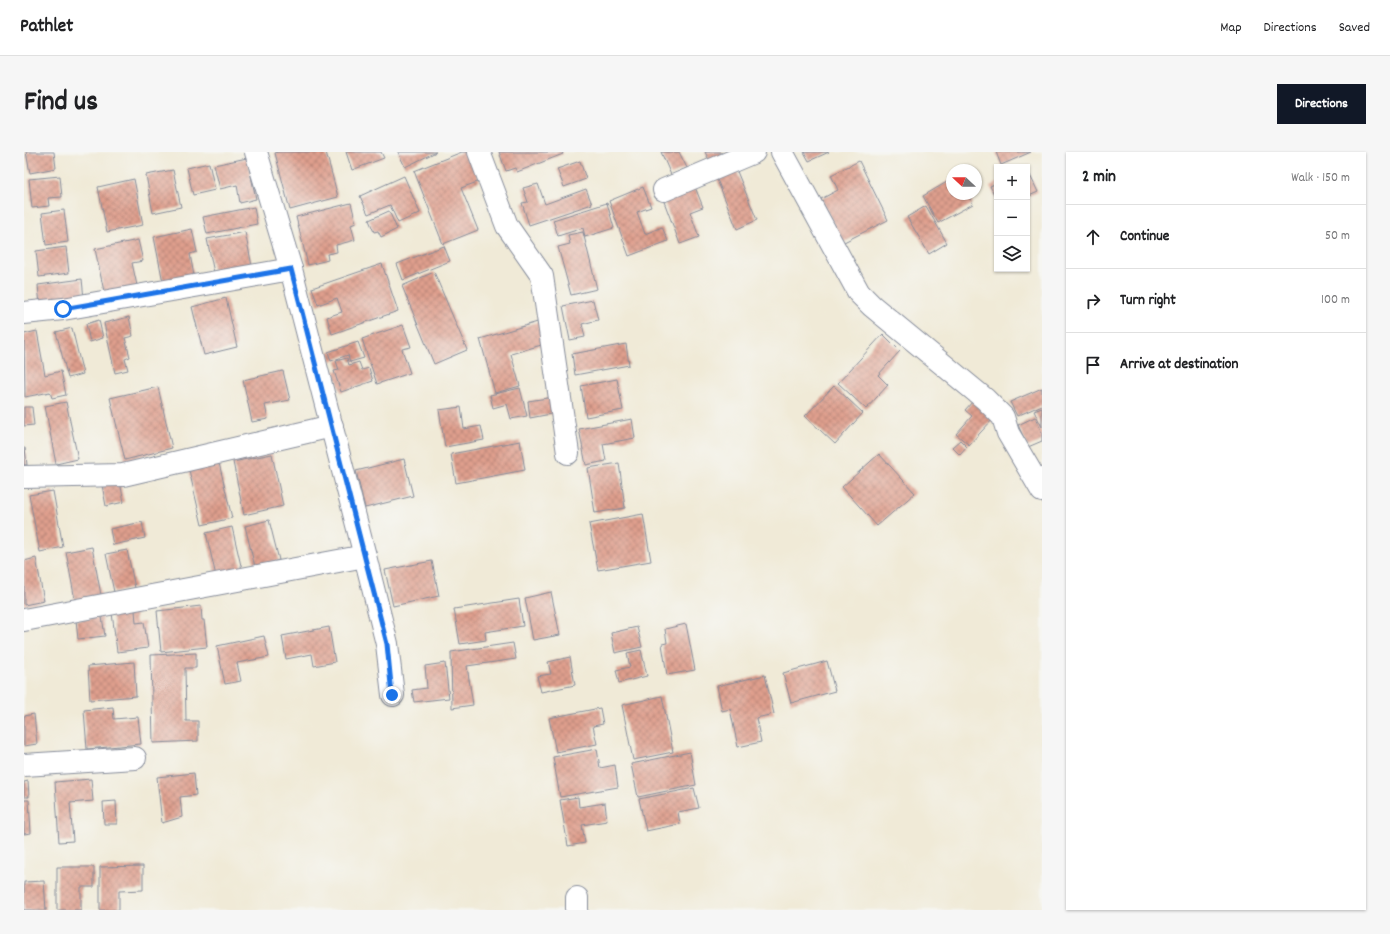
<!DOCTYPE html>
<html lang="en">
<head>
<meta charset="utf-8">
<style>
  body { margin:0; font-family:Dekko,sans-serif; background:#f6f6f6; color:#202124 }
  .controls { position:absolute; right:12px; top:12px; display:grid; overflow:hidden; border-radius:0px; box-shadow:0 1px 3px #0004 }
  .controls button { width:36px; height:36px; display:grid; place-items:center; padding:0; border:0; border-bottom:1px solid #e0e0e0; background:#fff; color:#202124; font:20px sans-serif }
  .compass { position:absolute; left:922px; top:12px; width:36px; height:36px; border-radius:50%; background:#fff; box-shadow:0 1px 3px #0004; rotate:292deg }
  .stop { position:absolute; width:12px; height:12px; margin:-9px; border:3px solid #1a73e8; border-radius:50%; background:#fff }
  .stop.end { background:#1a73e8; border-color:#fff; box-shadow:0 1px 4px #0008 }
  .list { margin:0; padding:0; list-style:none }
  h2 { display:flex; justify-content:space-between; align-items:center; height:52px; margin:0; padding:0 16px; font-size:17px }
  h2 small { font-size:13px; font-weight:400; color:#757577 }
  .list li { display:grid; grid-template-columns:26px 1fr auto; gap:12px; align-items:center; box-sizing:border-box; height:64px; padding:0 16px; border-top:1px solid #e0e0e0 }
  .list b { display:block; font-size:15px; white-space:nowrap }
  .list em { font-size:13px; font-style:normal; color:#757577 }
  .icon { flex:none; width:22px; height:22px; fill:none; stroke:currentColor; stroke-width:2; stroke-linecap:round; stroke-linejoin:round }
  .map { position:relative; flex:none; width:1018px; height:758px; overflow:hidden; border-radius:0px }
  header { display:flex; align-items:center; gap:24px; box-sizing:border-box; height:56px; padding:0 20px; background:#fff; border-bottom:1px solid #e0e0e0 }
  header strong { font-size:19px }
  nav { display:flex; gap:22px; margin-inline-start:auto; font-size:14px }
  .intro { display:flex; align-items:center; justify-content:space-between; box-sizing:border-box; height:96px; padding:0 24px }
  h1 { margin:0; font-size:28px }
  .button { padding:10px 18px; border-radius:0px; background:#111827; color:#fff; font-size:14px; font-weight:700 }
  main { display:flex; gap:24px; padding:0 24px }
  aside { flex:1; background:#fff; border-radius:0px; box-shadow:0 1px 3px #0004 }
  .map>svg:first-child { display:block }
</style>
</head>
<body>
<header>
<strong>Pathlet</strong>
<nav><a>Map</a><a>Directions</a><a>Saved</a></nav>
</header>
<div class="intro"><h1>Find us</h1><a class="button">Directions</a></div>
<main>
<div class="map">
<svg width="1018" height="758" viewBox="0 0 1018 758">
  <defs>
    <pattern id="building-cross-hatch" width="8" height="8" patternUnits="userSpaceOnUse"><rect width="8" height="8" fill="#df9f8d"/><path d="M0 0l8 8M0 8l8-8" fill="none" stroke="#b48276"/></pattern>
  </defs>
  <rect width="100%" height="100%" fill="#f6f6f2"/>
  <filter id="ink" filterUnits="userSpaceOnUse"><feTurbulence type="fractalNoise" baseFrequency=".025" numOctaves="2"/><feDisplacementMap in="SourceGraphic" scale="8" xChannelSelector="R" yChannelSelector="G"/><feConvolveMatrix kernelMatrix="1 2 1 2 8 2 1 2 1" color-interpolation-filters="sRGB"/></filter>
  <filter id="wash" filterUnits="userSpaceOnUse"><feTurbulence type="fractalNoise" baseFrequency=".012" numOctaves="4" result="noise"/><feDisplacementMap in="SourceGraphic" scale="16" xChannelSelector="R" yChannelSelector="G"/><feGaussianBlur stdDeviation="0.9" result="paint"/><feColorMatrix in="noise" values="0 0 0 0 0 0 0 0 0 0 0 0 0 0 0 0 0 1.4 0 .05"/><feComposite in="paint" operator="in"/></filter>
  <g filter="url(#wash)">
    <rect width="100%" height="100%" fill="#f0ead7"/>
    <g id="blocks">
      <!-- building -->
      <g fill="url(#building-cross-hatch)">
        <polygon points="2,0 30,0 32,16 6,21"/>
        <polygon points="254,0 302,0 314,45 266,58 251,1"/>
        <polygon points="322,0 357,0 360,6 328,18"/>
        <polygon points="374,0 412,0 381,15"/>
        <polygon points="438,0 445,0 456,29 437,36 454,78 419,92 390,19"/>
        <polygon points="475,0 538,0 539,2 493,20 491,16 482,19"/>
        <polygon points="637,0 655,0 663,16 647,23"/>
        <polygon points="681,0 697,0 699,4 686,10"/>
        <polygon points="780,0 805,0 785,9"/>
        <polygon points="972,0 1007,0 977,13"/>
        <polygon points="223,6 232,47 216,51 213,33 196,37 190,13"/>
        <polygon points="556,9 562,27 540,35 533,17"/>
        <polygon points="835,9 864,68 818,91 797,47 814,38 807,23"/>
        <polygon points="185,11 191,38 169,43 163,16"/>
        <polygon points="712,17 733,68 713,77 692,25"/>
        <polygon points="1003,17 1014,40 1003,45"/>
        <polygon points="149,18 157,55 129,61 122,23"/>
        <polygon points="36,24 38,45 24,46 25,54 8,56 5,27"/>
        <polygon points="380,24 396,61 374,71 366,53 344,62 336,44"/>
        <polygon points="110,27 119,73 83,80 74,35"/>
        <polygon points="928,27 928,42 944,42 949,52 914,71 899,44"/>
        <polygon points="973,31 973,48 966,34"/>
        <polygon points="514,32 521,52 562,37 568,52 505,73 498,51 504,50 499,36"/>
        <polygon points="619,35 627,55 613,60 621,82 638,75 644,89 605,104 585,49"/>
        <polygon points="671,35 679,55 666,60 675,85 656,92 639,47"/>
        <polygon points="327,51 332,71 327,73 331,88 312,93 313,100 303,102 304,108 284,113 272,65"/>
        <polygon points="583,51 590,76 561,85 559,76 534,84 529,68"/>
        <polygon points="902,54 923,91 905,102 883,65"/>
        <polygon points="230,55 233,72 183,82 179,65"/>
        <polygon points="40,58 44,90 22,93 18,61"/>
        <polygon points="365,59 373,77 357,85 354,79 350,80 345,68"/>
        <polygon points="168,77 173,100 166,102 170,124 139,130 130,85"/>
        <polygon points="221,80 228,114 190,121 183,87"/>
        <polygon points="559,80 573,137 547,143 534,95 546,92 544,83"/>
        <polygon points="114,88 119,109 108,111 114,138 81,144 71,97"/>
        <polygon points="420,94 426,109 379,128 373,112"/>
        <polygon points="42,95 45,121 15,125 12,99"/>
        <polygon points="358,112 374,159 308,182 303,165 318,160 313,146 294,153 288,136"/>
        <polygon points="410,120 443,198 410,212 378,134"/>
        <polygon points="58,127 60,147 16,153 14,133"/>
        <polygon points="202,146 213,195 180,203 168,155"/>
        <polygon points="569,148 574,168 558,172 561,185 546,188 539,154"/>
        <polygon points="105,165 109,184 101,186 106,205 101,207 104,218 91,221 80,171"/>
        <polygon points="75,168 79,186 66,190 62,172"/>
        <polygon points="517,169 524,191 487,202 496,234 471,241 456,187"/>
        <polygon points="379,173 387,195 378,197 386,221 353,232 338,187"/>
        <polygon points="48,176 59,222 44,226 32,180"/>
        <polygon points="13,179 21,223 37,219 42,243 28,246 26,240 1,245 0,182"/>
        <polygon points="859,182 876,199 854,223 864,233 842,257 814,231"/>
        <polygon points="334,190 340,206 326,210 324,203 307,209 304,200"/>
        <polygon points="602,192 605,213 551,223 548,202"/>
        <polygon points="323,206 325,213 335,210 338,218 345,216 349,229 317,240 310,219 315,218 312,209"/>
        <polygon points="259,219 266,248 241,253 244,267 228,270 219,228"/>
        <polygon points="593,227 599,258 562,265 557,234"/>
        <polygon points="810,234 839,261 811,292 781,264"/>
        <polygon points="134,235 148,296 101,308 86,246"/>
        <polygon points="496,236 503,264 487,267 483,252 469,256 466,243"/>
        <polygon points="1018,236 1018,253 993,264 986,250"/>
        <polygon points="530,245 532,261 506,266 504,249"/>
        <polygon points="949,249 969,267 945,293 932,282 948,264 941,258"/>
        <polygon points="42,250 54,307 32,312 21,254"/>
        <polygon points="0,255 8,255 10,273 0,274"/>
        <polygon points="437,255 440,277 457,274 460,288 421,295 415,258"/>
        <polygon points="1018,256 1018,275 1010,259"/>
        <polygon points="1011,265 1018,281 1018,289 1004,295 994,273"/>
        <polygon points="608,267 611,286 579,292 582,309 562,313 555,277"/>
        <polygon points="936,288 943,295 936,303 928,295"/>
        <polygon points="496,289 501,318 432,331 427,302"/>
        <polygon points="0,296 1,296 3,313 0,313"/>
        <polygon points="248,302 259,354 220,363 209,310"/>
        <polygon points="855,302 891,341 853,374 818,335"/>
        <polygon points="380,307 389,344 341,356 332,319"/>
        <polygon points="195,311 208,366 178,373 165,318"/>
        <polygon points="595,311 601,356 571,361 564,316"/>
        <polygon points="96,330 100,350 82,354 78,333"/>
        <polygon points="29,339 39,395 16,400 5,343"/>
        <polygon points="619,362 627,409 574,418 565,372"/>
        <polygon points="245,368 255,408 231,415 221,374"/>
        <polygon points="118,370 121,386 89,393 86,377"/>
        <polygon points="208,375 218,418 192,424 182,381"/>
        <polygon points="68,395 77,443 51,448 42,400"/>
        <polygon points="103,398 111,436 90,440 82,402"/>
        <polygon points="12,406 20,449 0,453 0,409"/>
        <polygon points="408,409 415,444 369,454 361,418"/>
        <polygon points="527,440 536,483 509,488 501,446"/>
        <polygon points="495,447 499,474 461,480 462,488 436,492 430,457"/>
        <polygon points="177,454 178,468 180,468 183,495 137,500 133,459"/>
        <polygon points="111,458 112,471 120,470 124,496 93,500 88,461"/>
        <polygon points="78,465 81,484 54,487 52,468"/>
        <polygon points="662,472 671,518 643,523 638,492 643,491 641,477"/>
        <polygon points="305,475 311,510 290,514 288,502 262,507 258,484"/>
        <polygon points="613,475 618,495 591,501 587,481"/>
        <polygon points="240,484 245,505 213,511 217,529 201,532 193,494"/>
        <polygon points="489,491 492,507 443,514 449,553 428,556 427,500"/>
        <polygon points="617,498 623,524 595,531 592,518 606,515 603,501"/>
        <polygon points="172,501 172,516 161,516 162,569 174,569 174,589 129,591 127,503"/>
        <polygon points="546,505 551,533 517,540 513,524 527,522 524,510"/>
        <polygon points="803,509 811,539 767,551 759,521"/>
        <polygon points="110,510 112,544 66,548 64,514"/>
        <polygon points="421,511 425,546 390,550 388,538 403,536 401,514"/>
        <polygon points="741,523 750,562 732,566 737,590 714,595 706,557 698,559 693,534"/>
        <polygon points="638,544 649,600 609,608 598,553"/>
        <polygon points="89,555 90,567 114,565 117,592 63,597 60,558"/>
        <polygon points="576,556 579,572 569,574 573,592 532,600 525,566"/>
        <polygon points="10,562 13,592 0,594 0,564"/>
        <polygon points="573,597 576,616 591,613 594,635 536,645 529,605"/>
        <polygon points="666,600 672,633 614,645 607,612"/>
        <polygon points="170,621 172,643 156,645 158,665 138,671 133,625"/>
        <polygon points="67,627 69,649 46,651 49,689 35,690 31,630"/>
        <polygon points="4,629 5,645 0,645 0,630"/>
        <polygon points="670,636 675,656 654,660 656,672 622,679 615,647"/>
        <polygon points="554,645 555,655 581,651 583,669 558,673 561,691 544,694 536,648"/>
        <polygon points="0,648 5,648 7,681 0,682"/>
        <polygon points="92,649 93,672 80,672 79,650"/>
        <polygon points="119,714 119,738 95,739 95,758 76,758 76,715"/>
        <polygon points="33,715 70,715 70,735 57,735 57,758 33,758"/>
        <polygon points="20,729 22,758 0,758 0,730"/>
      </g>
    </g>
  </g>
  <g filter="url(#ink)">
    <use href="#blocks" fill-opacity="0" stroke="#868c9a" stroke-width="1"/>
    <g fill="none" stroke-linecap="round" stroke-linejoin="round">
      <defs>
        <g id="minor">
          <polyline points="232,0 267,117 341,404 363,492 369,543"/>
          <polyline points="455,0 483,74 518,124 544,301"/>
          <polyline points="758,0 835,141 848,154 961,247 979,265 984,281 1018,339"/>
          <polyline points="640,38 730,0"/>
          <polyline points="0,161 39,157 267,117"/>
          <polyline points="0,325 99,323 308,274"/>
          <polyline points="0,468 341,404"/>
          <polyline points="0,613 111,606"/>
          <polyline points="553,746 553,758"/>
        </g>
      </defs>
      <!-- minor casing -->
      <use href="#minor" stroke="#868c9a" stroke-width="24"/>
      <!-- minor -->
      <use href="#minor" stroke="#fff" stroke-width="22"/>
    </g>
  </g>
  <g fill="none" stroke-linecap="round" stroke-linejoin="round" filter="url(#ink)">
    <!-- route -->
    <polyline stroke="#1a73e8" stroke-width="5" points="39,157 267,117 363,492 368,543"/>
  </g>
</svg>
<div class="controls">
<button>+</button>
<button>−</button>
<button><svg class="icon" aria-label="layers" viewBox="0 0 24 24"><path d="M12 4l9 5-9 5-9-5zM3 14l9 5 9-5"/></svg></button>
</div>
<svg class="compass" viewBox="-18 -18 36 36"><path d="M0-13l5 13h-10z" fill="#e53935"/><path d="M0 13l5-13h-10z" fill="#757577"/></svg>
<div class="stop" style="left:39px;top:157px"></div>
<div class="stop end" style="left:368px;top:543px"></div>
</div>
<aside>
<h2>2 min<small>Walk · 150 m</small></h2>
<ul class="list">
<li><svg class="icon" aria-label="ahead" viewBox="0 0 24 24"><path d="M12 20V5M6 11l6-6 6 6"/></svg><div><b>Continue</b></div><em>50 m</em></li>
<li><svg class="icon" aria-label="right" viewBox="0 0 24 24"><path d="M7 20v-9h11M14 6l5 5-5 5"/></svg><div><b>Turn right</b></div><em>100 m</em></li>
<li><svg class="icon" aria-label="arrive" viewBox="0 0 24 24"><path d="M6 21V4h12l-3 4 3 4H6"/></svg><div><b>Arrive at destination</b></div></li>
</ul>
</aside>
</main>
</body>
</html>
